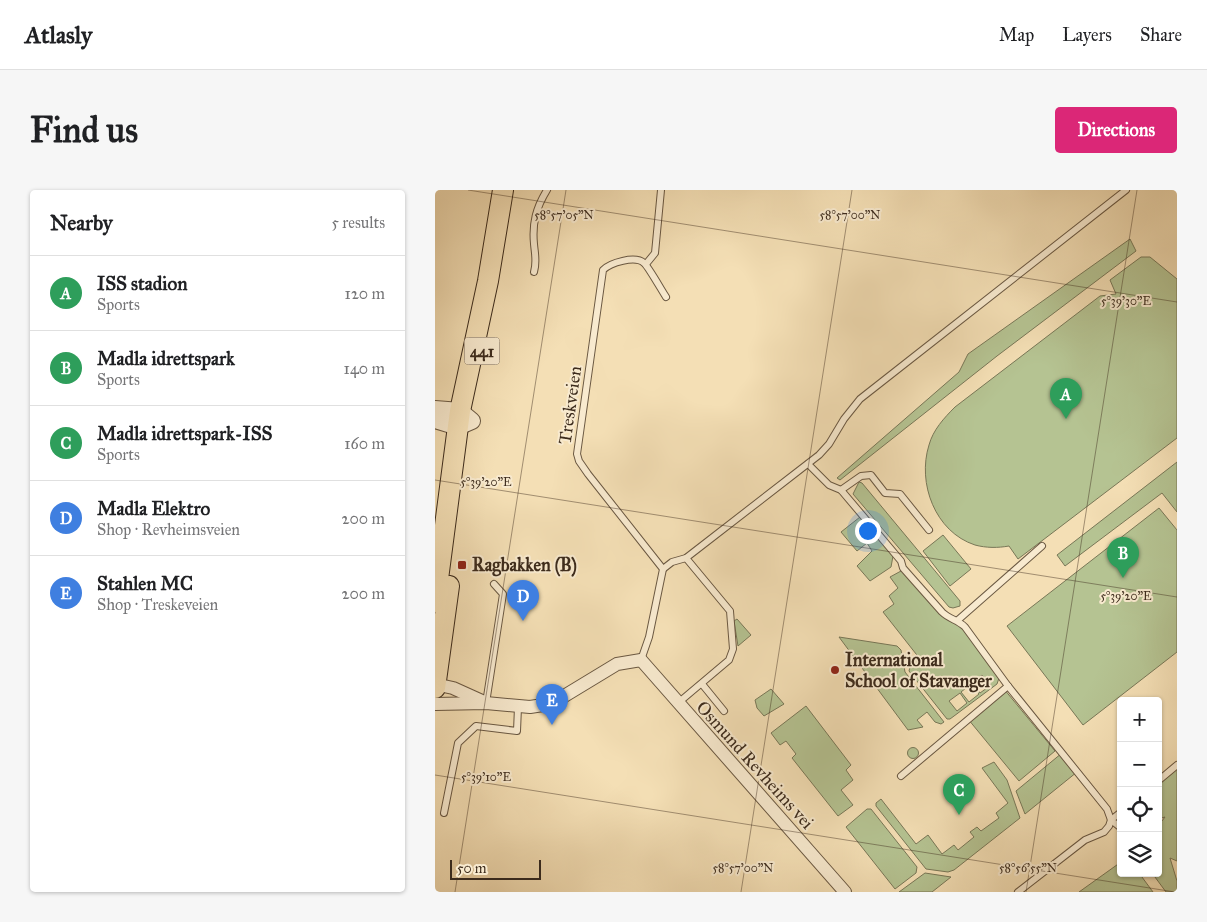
<!DOCTYPE html>
<html lang="en">
<head>
<meta charset="utf-8">
<style>
  body { margin:0; font-family:"IM FELL Great Primer",serif; background:#f6f6f6; color:#202124 }
  .controls { position:absolute; right:15px; bottom:15px; display:grid; overflow:hidden; border-radius:5px; box-shadow:0 1px 4px #0004 }
  .controls button { width:45px; height:45px; display:grid; place-items:center; padding:0; border:0; border-bottom:1px solid #e0e0e0; background:#fff; color:#202124; font:25px sans-serif }
  .scale { position:absolute; left:15px; bottom:12px; width:91px; box-sizing:border-box; padding-left:5px; border:2px solid #3c2b1c; border-top:0; font-size:14px; line-height:18px; white-space:nowrap; color:#3c2b1c; -webkit-text-stroke:4px #f8eacf; paint-order:stroke }
  .you { position:absolute; left:432px; top:340px; width:18px; height:18px; margin:-12px; border:4px solid #fff; border-radius:50%; background:#1a73e8; box-shadow:0 0 0 8px #1a73e833 }
  .badge { display:grid; place-items:center; width:32px; height:32px; border-radius:50%; background:#db2777; color:#fff; font-size:16px; font-weight:700 }
  .pin { position:absolute; translate:-50% -41px; filter:drop-shadow(0 1px 2px #0008) }
  .pin::after { content:''; position:absolute; top:26px; width:18px; height:15px; background:inherit; clip-path:polygon(0 0,100% 0,50% 100%) }
  .list { margin:0; padding:0; list-style:none }
  h2 { display:flex; justify-content:space-between; align-items:center; height:65px; margin:0; padding:0 20px; font-size:21px }
  h2 small { font-size:16px; font-weight:400; color:#757577 }
  .list li { display:grid; grid-template-columns:32px 1fr auto; gap:15px; align-items:center; box-sizing:border-box; height:75px; padding:0 20px; border-top:1px solid #e0e0e0 }
  .list b { display:block; font-size:19px; white-space:nowrap }
  .list p { margin:0; font-size:16px; white-space:nowrap; color:#757577 }
  .list em { font-size:16px; font-style:normal; color:#757577 }
  .icon { flex:none; width:28px; height:28px; fill:none; stroke:currentColor; stroke-width:2; stroke-linecap:round; stroke-linejoin:round }
  .map { position:relative; flex:none; width:742px; height:702px; overflow:hidden; border-radius:5px }
  header { display:flex; align-items:center; gap:30px; box-sizing:border-box; height:70px; padding:0 25px; background:#fff; border-bottom:1px solid #e0e0e0 }
  header strong { font-size:24px }
  nav { display:flex; gap:28px; margin-inline-start:auto; font-size:18px }
  .intro { display:flex; align-items:center; justify-content:space-between; box-sizing:border-box; height:120px; padding:0 30px }
  h1 { margin:0; font-size:35px }
  .button { padding:12px 22px; border-radius:5px; background:#db2777; color:#fff; font-size:18px; font-weight:700 }
  main { display:flex; gap:30px; padding:0 30px }
  aside { flex:1; background:#fff; border-radius:5px; box-shadow:0 1px 4px #0004 }
  .map>svg:first-child { display:block }
</style>
</head>
<body>
<header>
<strong>Atlasly</strong>
<nav><a>Map</a><a>Layers</a><a>Share</a></nav>
</header>
<div class="intro"><h1>Find us</h1><a class="button">Directions</a></div>
<main>
<aside>
<h2>Nearby<small>5 results</small></h2>
<ul class="list">
<li><span class="badge" style="background:#2e9e5b">A</span><div><b>ISS stadion</b><p>Sports</p></div><em>120 m</em></li>
<li><span class="badge" style="background:#2e9e5b">B</span><div><b>Madla idrettspark</b><p>Sports</p></div><em>140 m</em></li>
<li><span class="badge" style="background:#2e9e5b">C</span><div><b>Madla idrettspark-ISS</b><p>Sports</p></div><em>160 m</em></li>
<li><span class="badge" style="background:#3f7fe0">D</span><div><b>Madla Elektro</b><p>Shop · Revheimsveien</p></div><em>200 m</em></li>
<li><span class="badge" style="background:#3f7fe0">E</span><div><b>Stahlen MC</b><p>Shop · Treskeveien</p></div><em>200 m</em></li>
</ul>
</aside>
<div class="map">
<svg width="742" height="702" viewBox="0 0 742 702">
  <rect width="100%" height="100%" fill="#f4dfb5"/>
  <filter id="stains"><feTurbulence type="fractalNoise" baseFrequency=".004" numOctaves="4"/><feColorMatrix values="0 0 0 0 .2 0 0 0 0 .09 0 0 0 0 .02 0 0 0 .5 -.17"/></filter>
  <radialGradient id="worn" r=".72"><stop offset=".6" stop-color="#630" stop-opacity="0"/><stop offset="1" stop-color="#630" stop-opacity=".3"/></radialGradient>
  <!-- green -->
  <g fill="#b5c392" stroke="#787757" fill-rule="evenodd">
    <polygon points="695,49 701,61 562,166 405,290 402,288 524,182 533,164"/>
    <path d="M706 67H715L742 89V248L583 369 574 356C563 358 551 358 540 355 500 342 482 293 494 255 498 240 509 228 520 217L665 106 681 104 675 90Z"/>
    <polygon points="742,272 742,322 727,303 630,376 622,365"/>
    <polygon points="424,292 427,293 525,411 525,416 518,418 514,417 418,304"/>
    <polygon points="724,318 742,340 742,462 648,535 572,436"/>
    <polygon points="425,327 458,366 456,377 435,391 422,376 437,361 432,353 422,361 406,342"/>
    <polygon points="508,345 536,379 515,396 488,361"/>
    <path d="M466 381 473 382 508 425 521 428 565 485 562 494 515 529H512L474 481 475 477 485 469 448 422 459 414 454 406 463 398 455 387ZM547 485 556 495 545 503 538 493ZM536 494 544 504 534 512 526 502ZM525 503 532 513 522 521 514 511Z"/>
    <polygon points="302,429 316,445 303,456 299,431"/>
    <polygon points="404,447 462,456 466,460 470,482 509,532 506,534 500,532 492,522 482,530 488,537 473,540"/>
    <polygon points="336,499 349,514 329,526 322,518 320,510"/>
    <polygon points="569,499 620,561 584,591 533,529"/>
    <polygon points="371,516 416,575 411,580 418,590 406,600 418,615 403,626 357,568 361,564 351,551 345,555 336,543"/>
    <circle cx="478" cy="563" r="5.5"/>
    <polygon points="627,563 642,582 590,624 581,601"/>
    <polygon points="559,572 572,590 585,628 519,680 513,682 491,679 441,616 441,613 446,609 481,654 493,645 507,664 519,655 523,660 539,647 535,642 542,637 546,641 564,628 561,623 573,613 547,578"/>
    <polygon points="742,579 742,671 735,668 742,691 742,702 731,702 717,683 723,683 723,636 730,627 723,629 723,594"/>
    <polygon points="432,619 436,619 482,677 481,683 460,699 411,637"/>
    <polygon points="686,672 686,683 704,683 718,702 644,702"/>
    <polygon points="490,683 516,687 497,702 464,702"/>
  </g>
  <g fill="none" stroke-linecap="round" stroke-linejoin="round">
    <defs>
      <g id="service">
        <polyline points="211,74 220,63 226,0"/>
        <path d="M99 82C102 72 100 65 99 54 97 33 101 18 112 0"/>
        <path d="M373 274 394 295 406 300 466 371 468 378 507 422C514 429 523 430 530 437L573 496 672 619 676 630 674 636 669 642 650 650 583 702"/>
        <polyline points="406,300 426,286 436,285 450,303 465,304 494,340"/>
        <polyline points="228,379 237,372 251,368 384,265 394,254 409,229 425,209 691,0"/>
        <polyline points="523,430 607,356"/>
        <path d="M206 470 214 447 228 379 153 284 144 271 142 264 168 80C175 73 200 65 209 73 213 76 227 101 231 107"/>
        <polyline points="267,494 289,521"/>
        <polyline points="51,513 68,404 59,394"/>
        <polyline points="243,513 294,470 298,459 295,421 251,368"/>
        <polyline points="466,586 573,496"/>
        <polyline points="723,591 742,575"/>
        <polyline points="686,622 676,630 686,638"/>
        <polyline points="9,623 23,553 41,536 82,541 83,517"/>
      </g>
      <g id="minor">
        <polyline points="0,494 18,498 49,512"/>
        <polyline points="0,514 51,513 95,517 108,515 121,511 182,474 206,470 410,702"/>
      </g>
      <polyline id="tertiary" points="0,219 25,221 37,231 23,237 0,230"/>
      <g id="primary">
        <polyline points="0,412 25,221 53,91 68,0"/>
        <polyline points="0,498 14,396"/>
      </g>
    </defs>
    <!-- service casing -->
    <use href="#service" stroke="#6a5842" stroke-width="8"/>
    <!-- minor casing -->
    <use href="#minor" stroke="#6a5842" stroke-width="14"/>
    <!-- tertiary casing -->
    <use href="#tertiary" stroke="#6a5842" stroke-width="18"/>
    <!-- primary casing -->
    <use href="#primary" stroke="#3c2b1c" stroke-width="22"/>
    <!-- service -->
    <use href="#service" stroke="#f8eacf" stroke-width="6"/>
    <!-- minor -->
    <use href="#minor" stroke="#f8eacf" stroke-width="12"/>
    <!-- tertiary -->
    <use href="#tertiary" stroke="#f8eacf" stroke-width="16"/>
    <!-- primary -->
    <use href="#primary" stroke="#f4dfb5" stroke-width="20"/>
  </g>
  <!-- ticks -->
  <path fill="none" stroke="#3c2b1c" stroke-width="1" stroke-opacity="0.45" d="M33 0 742 112M0 290 742 407M0 585 740 702M20 702 131 0M306 702 417 0M591 702 702 0"/>
  <!-- markers -->
  <g fill="#8f2418" stroke="#f8eacf" stroke-width="2">
    <rect x="22" y="370" width="10" height="10" rx="2.5"/>
    <circle cx="400" cy="480" r="5"/>
  </g>
  <g text-anchor="middle" stroke-width="4" stroke-linejoin="round" paint-order="stroke">
    <!-- shield labels -->
    <rect fill="#f8eacf" stroke="#746452" stroke-width="1" x="29.5" y="147.5" width="35" height="27" rx="4"/>
    <g font-size="16" font-weight="bold" fill="#3c2b1c">
      <text x="47" y="167">441</text>
    </g>
    <!-- street labels -->
    <g font-size="18" fill="#3c2b1c" stroke="#f8eacf">
      <text transform="translate(135 215) rotate(-82)" y="6">Treskveien</text>
      <text transform="translate(320 575) rotate(48)" y="6">Osmund Revheims vei</text>
    </g>
    <!-- poi labels -->
    <g font-size="18" font-weight="bold" fill="#3c2b1c" stroke="#f8eacf" text-anchor="start">
      <text x="37" y="381">Ragbakken (B)</text>
      <text x="410" y="476">International<tspan x="410" dy="21">School of Stavanger</tspan></text>
    </g>
  </g>
  <g font-size="12" text-anchor="middle" fill="#3c2b1c" stroke="#f8eacf" stroke-width="4" stroke-linejoin="round" paint-order="stroke">
    <text x="129" y="29">58°57'05"N</text>
    <text x="415" y="29">58°57'00"N</text>
    <text x="691" y="115">5°39'30"E</text>
    <text x="51" y="296">5°39'20"E</text>
    <text x="691" y="410">5°39'20"E</text>
    <text x="51" y="591">5°39'10"E</text>
    <text x="308" y="682">58°57'00"N</text>
    <text x="593" y="682">58°56'55"N</text>
  </g>
  <rect width="100%" height="100%" filter="url(#stains)"/>
  <rect width="100%" height="100%" fill="url(#worn)"/>
</svg>
<div class="controls">
<button>+</button>
<button>−</button>
<button><svg class="icon" aria-label="locate" viewBox="0 0 24 24"><circle cx="12" cy="12" r="6"/><path d="M12 2v4M12 18v4M2 12h4M18 12h4"/></svg></button>
<button><svg class="icon" aria-label="layers" viewBox="0 0 24 24"><path d="M12 4l9 5-9 5-9-5zM3 14l9 5 9-5"/></svg></button>
</div>
<div class="scale">50 m</div>
<div class="you"></div>
<div class="pin badge" style="left:631px;top:229px;background:#2e9e5b">A</div>
<div class="pin badge" style="left:688px;top:388px;background:#2e9e5b">B</div>
<div class="pin badge" style="left:524px;top:625px;background:#2e9e5b">C</div>
<div class="pin badge" style="left:88px;top:431px;background:#3f7fe0">D</div>
<div class="pin badge" style="left:117px;top:535px;background:#3f7fe0">E</div>
</div>
</main>
</body>
</html>
